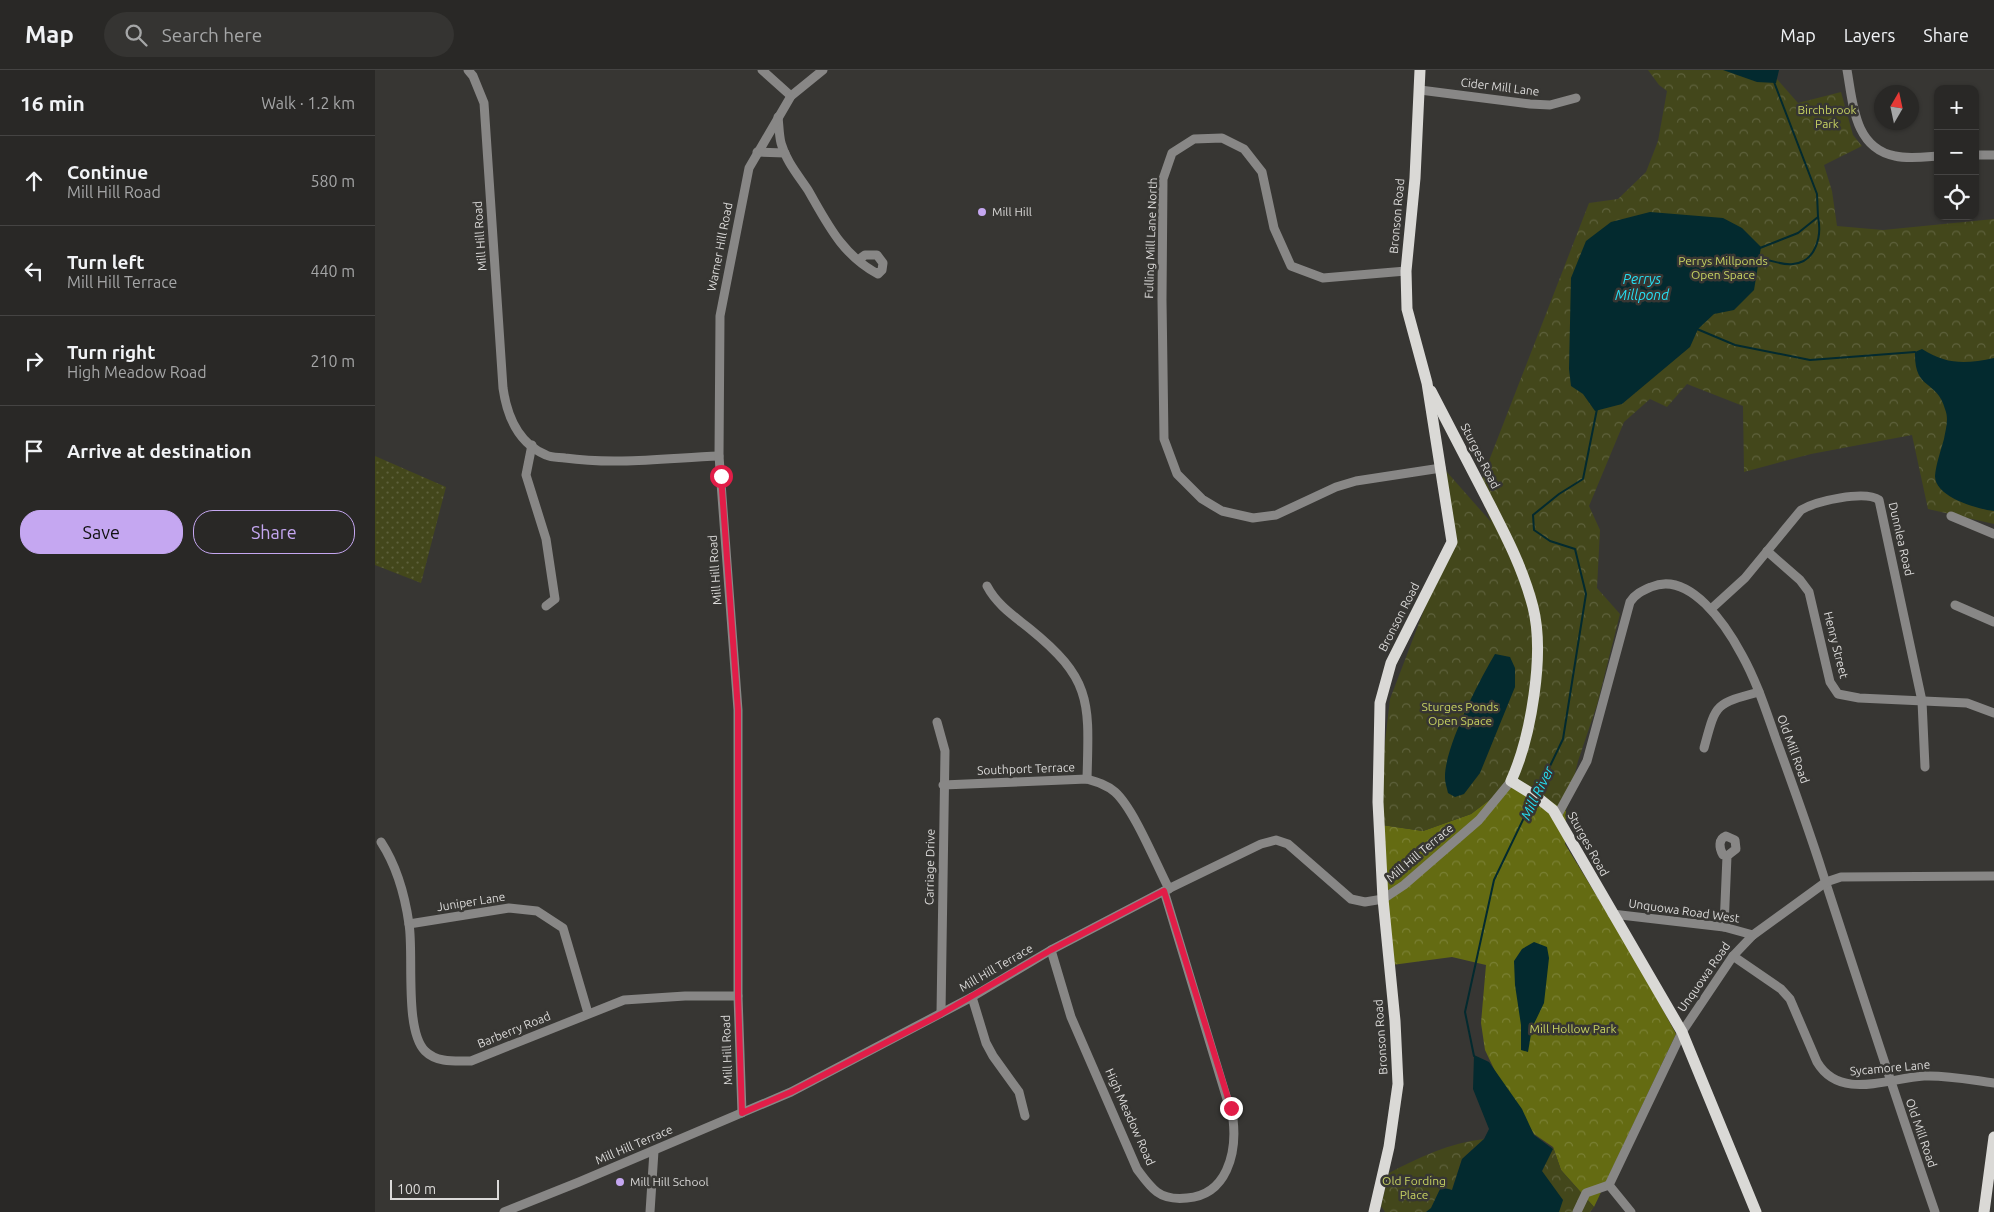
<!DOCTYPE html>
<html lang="en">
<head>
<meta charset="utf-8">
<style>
  body { margin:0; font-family:Ubuntu,sans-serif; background:#353432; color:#f1f3f6 }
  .controls { position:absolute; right:15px; top:15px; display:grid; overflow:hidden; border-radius:10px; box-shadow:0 1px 4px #0004 }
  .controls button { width:45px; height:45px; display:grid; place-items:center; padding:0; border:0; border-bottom:1px solid #454443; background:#292826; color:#f1f3f6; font:25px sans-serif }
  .compass { position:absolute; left:1499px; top:15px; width:45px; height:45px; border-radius:50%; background:#292826; box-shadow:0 1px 4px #0004; rotate:9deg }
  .scale { position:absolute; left:15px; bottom:12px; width:109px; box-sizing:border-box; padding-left:5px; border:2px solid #dbdad9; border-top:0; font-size:14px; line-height:18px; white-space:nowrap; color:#dbdad9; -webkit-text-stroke:4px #373633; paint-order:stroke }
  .stop { position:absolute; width:15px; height:15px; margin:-11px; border:4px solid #e11d48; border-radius:50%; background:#fff }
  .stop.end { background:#e11d48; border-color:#fff; box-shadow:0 1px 5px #0008 }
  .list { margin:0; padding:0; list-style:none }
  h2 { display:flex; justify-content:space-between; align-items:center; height:65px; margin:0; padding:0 20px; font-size:21px }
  h2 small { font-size:16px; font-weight:400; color:#a5a6a7 }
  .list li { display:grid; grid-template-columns:32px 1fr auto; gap:15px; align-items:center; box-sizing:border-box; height:90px; padding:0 20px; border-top:1px solid #454443 }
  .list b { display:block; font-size:19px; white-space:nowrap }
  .list p { margin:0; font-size:16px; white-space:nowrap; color:#a5a6a7 }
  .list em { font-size:16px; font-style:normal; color:#a5a6a7 }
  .actions { display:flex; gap:10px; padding:15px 20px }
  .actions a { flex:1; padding:11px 0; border:1px solid #c5a7f1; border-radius:20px; text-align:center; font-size:18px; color:#c5a7f1 }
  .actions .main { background:#c5a7f1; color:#111 }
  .icon { flex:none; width:28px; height:28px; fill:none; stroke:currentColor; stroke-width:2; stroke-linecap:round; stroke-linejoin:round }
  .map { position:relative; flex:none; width:1619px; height:1142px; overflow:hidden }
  header { display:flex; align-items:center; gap:30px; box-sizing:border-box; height:70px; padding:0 25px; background:#292826; border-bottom:1px solid #454443 }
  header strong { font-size:24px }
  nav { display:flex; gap:28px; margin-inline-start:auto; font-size:18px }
  .search { width:350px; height:45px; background:#353432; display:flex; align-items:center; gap:12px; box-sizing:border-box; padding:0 18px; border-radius:28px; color:#a5a6a7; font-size:19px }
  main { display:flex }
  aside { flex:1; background:#292826 }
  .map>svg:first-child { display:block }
</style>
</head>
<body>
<header>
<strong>Map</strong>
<div class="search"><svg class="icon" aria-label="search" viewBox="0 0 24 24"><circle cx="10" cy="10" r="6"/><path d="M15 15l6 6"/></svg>Search here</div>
<nav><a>Map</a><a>Layers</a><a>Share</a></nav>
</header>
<main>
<aside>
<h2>16 min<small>Walk · 1.2 km</small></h2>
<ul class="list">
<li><svg class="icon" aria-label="ahead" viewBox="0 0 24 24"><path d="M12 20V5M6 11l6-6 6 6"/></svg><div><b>Continue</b><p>Mill Hill Road</p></div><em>580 m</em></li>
<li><svg class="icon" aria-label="left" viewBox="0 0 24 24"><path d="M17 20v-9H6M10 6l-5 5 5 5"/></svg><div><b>Turn left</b><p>Mill Hill Terrace</p></div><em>440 m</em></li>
<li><svg class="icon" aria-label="right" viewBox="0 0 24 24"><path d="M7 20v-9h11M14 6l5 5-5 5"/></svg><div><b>Turn right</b><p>High Meadow Road</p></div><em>210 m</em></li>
<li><svg class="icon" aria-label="arrive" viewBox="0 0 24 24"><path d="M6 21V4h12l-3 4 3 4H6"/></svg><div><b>Arrive at destination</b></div></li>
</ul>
<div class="actions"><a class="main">Save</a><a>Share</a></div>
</aside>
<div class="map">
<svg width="1619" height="1142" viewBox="0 0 1619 1142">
  <defs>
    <pattern id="grass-dots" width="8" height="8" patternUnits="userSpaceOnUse" patternTransform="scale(1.25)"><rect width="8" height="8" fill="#43471b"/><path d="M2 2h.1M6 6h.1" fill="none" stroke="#5e613c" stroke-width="1.8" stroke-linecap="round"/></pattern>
    <pattern id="forest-crowns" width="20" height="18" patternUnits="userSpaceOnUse" patternTransform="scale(1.25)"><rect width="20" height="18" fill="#646b12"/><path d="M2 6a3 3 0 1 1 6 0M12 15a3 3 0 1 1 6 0" fill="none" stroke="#7a8034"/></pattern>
    <pattern id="park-crowns" width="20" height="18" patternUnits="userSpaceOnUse" patternTransform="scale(1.25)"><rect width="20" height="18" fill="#43471b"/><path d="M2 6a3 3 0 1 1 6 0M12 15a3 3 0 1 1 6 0" fill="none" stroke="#5e613c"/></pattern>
  </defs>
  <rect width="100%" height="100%" fill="#373633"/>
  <!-- grass -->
  <polygon fill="url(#grass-dots)" points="0,386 71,417 46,513 0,495"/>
  <!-- forest -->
  <polygon fill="url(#forest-crowns)" points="1142,709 1191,741 1190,774 1262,892 1301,964 1219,1137 1186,1100 1178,1077 1159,1064 1120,1001 1110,980 1106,953 1111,895 1077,887 1017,895 1007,755 1048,761 1096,744"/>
  <!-- park -->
  <g fill="url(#park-crowns)">
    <polygon points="1273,0 1394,0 1423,33 1466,22 1478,65 1487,76 1449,95 1457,121 1462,156 1508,160 1619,149 1619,454 1553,439 1537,365 1436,384 1369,402 1368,336 1312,314 1292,337 1275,329 1249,352 1214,436 1225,460 1222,518 1245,544 1222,635 1203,691 1191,741 1142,709 1096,744 1048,761 1007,755 1008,689 1015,629 1075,472 1071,401 1116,452 1103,419 1214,133 1243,129 1271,102 1283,71 1292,21 1284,15"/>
    <path d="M1109 1069 1087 1089 1077 1120 1066 1117 1056 1139 1051 1142H1010L1006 1136 1014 1103C1045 1087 1074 1073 1109 1069Z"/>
    <polygon points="1178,1077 1186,1100 1219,1137 1215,1142 1183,1142 1167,1101"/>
  </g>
  <!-- water -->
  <g fill="#032a2f">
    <polygon points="1348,0 1404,0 1401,13 1382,12"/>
    <polygon points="1275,142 1348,148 1367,158 1386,177 1379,220 1359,240 1339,244 1323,259 1315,277 1247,334 1220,341 1208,324 1196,316 1194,299 1196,208 1211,171 1236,152"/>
    <path d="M1547 279C1572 295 1591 294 1619 288V441C1602 439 1560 427 1560 406 1561 394 1566 380 1569 369 1571 358 1574 349 1570 339 1562 309 1539 321 1540 282Z"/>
    <path d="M1120 584 1135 587 1140 598V617L1105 703 1089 724 1080 727 1073 723C1072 718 1070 713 1070 708 1069 678 1104 611 1120 584Z"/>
    <polygon points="1159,872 1172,877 1174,888 1169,933 1157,958 1153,982 1146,980 1146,955 1140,915 1139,891 1147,879"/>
    <polygon points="1099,985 1114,992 1147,1039 1159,1065 1178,1079 1167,1101 1188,1130 1184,1142 1051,1142 1056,1138 1066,1117 1077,1120 1087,1089 1109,1069 1114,1059 1098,1019"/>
  </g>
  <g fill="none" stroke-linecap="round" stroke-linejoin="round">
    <!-- stream -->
    <g stroke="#032a2f" stroke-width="2">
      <polyline points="1385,178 1423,163 1443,147 1442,124 1399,12"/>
      <path d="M1382 189C1394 188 1406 196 1418 194 1441 192 1447 166 1443 147"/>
      <polyline points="1322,259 1360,275 1435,290 1540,282"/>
      <polyline points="1162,723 1188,669 1211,524 1200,479 1175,471 1159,460 1158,445 1184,424 1208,409 1222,339"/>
      <polyline points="1099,986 1090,942 1119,810 1158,729"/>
    </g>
    <!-- minor -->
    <g stroke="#888786" stroke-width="9">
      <path d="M93 0 98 6 109 33 128 318C132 346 143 373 171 385 177 388 185 387 190 388 241 395 293 388 344 386"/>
      <polyline points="387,0 416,26"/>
      <path d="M1472 0C1478 33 1479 78 1520 86 1533 89 1549 87 1563 86"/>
      <polyline points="1045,20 1155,34 1175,35 1201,28"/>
      <path d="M403 47C404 55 404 65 406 73 411 91 423 105 433 120 452 153 467 185 503 204L507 200 508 193 502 185H490L483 190"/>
      <polyline points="382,82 410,83"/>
      <polyline points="1600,85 1619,85"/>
      <polyline points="1031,201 948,208 916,196 899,158 887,102 869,79 847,68 819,69 797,83 788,109 787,230 789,369 802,404 827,429 847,441 878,448 901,445 961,417 981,411 1066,398"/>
      <polyline points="157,375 151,405 171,469 180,529 171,536"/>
      <polyline points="1576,446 1619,464"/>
      <polyline points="1392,481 1425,510 1434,522 1455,612 1463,624 1484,628 1592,633 1619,643"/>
      <path d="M612 516C622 535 639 546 655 559 718 610 714 633 712 709"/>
      <polyline points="1580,535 1619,552"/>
      <path d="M1336 539 1370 508 1426 440C1441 431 1490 420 1504 430L1547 631 1550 697"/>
      <polyline points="562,652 570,681 566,943"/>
      <path d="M1329 678C1341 634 1339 634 1384 622"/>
      <path d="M568 715 712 709C722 712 732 715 740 722 759 739 781 794 794 819"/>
      <path d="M1182 746 1212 691 1255 532C1260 524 1267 521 1276 517 1315 500 1352 557 1367 585 1382 612 1391 641 1401 669 1417 713 1433 757 1447 801 1484 915 1521 1029 1560 1142"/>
      <path d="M6 772C21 795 30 826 34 854 39 884 29 960 50 981 62 993 80 991 96 991L249 930 310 926H363"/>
      <polyline points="1237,844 1349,857 1378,865"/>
      <polyline points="34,854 134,838 162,841 188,858 213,943"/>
      <path d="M1349 857 1352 786 1361 779 1360 770 1351 766C1343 769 1344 778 1348 785L1352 786"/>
      <path d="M676 880 696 947 762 1099C768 1107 774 1116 782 1122 790 1128 802 1129 812 1128 852 1125 862 1083 858 1049L789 821"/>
      <path d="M1358 886 1406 919 1415 929 1442 992C1465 1031 1513 1008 1549 1006 1573 1005 1596 1010 1619 1013"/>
      <polyline points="597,927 611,973 618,986 644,1022 650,1046"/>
      <polyline points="367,1043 363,926 363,640 344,386 345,246 374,98 416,26 448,0"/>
      <polyline points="129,1142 204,1112 416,1022 597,927 676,880 789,821 886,774 901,770 913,774 976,829 990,832 1008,829 1029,815 1104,750 1136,711"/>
      <polyline points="275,1142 279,1081"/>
      <polyline points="1202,1142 1211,1123 1234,1115"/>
      <polyline points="1256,1142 1234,1115 1307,962 1358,886 1378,865 1451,812 1466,807 1619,806"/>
    </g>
    <!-- major -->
    <g stroke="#dad9d6" stroke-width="11">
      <path d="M1056 321C1075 357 1093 393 1112 429 1130 464 1148 498 1158 537 1170 584 1156 667 1136 711L1162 727 1178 740 1307 962 1381 1142"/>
      <polyline points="999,1142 1014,1077 1023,1014 1020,951 1008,829 1003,732 1005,633 1016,593 1077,472 1052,313 1032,239 1031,201 1040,108 1045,0"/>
      <polyline points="1609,1142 1619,1067"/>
    </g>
  </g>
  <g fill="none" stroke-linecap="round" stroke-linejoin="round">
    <!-- route -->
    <polyline stroke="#e11d48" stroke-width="6" points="346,406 363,640 363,926 367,1043 416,1022 566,944 676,880 789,821 856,1038"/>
  </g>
  <!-- markers -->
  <g fill="#c5a7f1" stroke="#373633" stroke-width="2">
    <circle cx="607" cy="142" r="5"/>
    <circle cx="245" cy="1112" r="5"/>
  </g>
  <g text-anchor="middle" stroke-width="5" stroke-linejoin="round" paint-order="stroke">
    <!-- street labels -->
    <g font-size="12" fill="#dbdad9" stroke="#373633">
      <text transform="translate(1125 17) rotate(7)" y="4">Cider Mill Lane</text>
      <text transform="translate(1022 146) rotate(-85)" y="4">Bronson Road</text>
      <text transform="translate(105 166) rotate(-94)" y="4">Mill Hill Road</text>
      <text transform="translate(776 168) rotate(-88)" y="4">Fulling Mill Lane North</text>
      <text transform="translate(345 177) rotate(-79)" y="4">Warner Hill Road</text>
      <text transform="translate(1105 386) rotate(63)" y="4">Sturges Road</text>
      <text transform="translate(1526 469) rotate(77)" y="4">Dunnlea Road</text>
      <text transform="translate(340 500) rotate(-94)" y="4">Mill Hill Road</text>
      <text transform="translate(1024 547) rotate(-63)" y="4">Bronson Road</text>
      <text transform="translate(1461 575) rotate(76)" y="4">Henry Street</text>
      <text transform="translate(1418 679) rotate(70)" y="4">Old Mill Road</text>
      <text transform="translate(651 699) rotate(-2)" y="4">Southport Terrace</text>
      <text transform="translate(1213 774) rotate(61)" y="4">Sturges Road</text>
      <text transform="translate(1045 783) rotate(-40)" y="4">Mill Hill Terrace</text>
      <text transform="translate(555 797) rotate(-89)" y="4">Carriage Drive</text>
      <text transform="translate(96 832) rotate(-9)" y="4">Juniper Lane</text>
      <text transform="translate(1309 841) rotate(8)" y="4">Unquowa Road West</text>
      <text transform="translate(621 898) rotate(-30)" y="4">Mill Hill Terrace</text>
      <text transform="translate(1329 907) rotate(-55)" y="4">Unquowa Road</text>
      <text transform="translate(139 960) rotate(-22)" y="4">Barberry Road</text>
      <text transform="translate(1006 967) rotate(-94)" y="4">Bronson Road</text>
      <text transform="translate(352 980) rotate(-92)" y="4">Mill Hill Road</text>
      <text transform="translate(1515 998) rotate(-5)" y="4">Sycamore Lane</text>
      <text transform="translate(755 1047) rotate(66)" y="4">High Meadow Road</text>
      <text transform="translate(1546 1063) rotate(71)" y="4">Old Mill Road</text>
      <text transform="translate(259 1075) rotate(-23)" y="4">Mill Hill Terrace</text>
    </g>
    <!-- park labels -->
    <g font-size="12" fill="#c7d262" stroke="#373633">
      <text x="1452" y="44">Birchbrook<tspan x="1452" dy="14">Park</tspan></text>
      <text x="1348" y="195">Perrys Millponds<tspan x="1348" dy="14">Open Space</tspan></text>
      <text x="1085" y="641">Sturges Ponds<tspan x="1085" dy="14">Open Space</tspan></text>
      <text x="1198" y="963">Mill Hollow Park</text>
      <text x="1039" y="1115">Old Fording<tspan x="1039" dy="14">Place</tspan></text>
    </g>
    <!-- poi labels -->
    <g font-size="12" fill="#dbdad9" stroke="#373633" text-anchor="start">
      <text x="617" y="146">Mill Hill</text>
      <text x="255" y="1116">Mill Hill School</text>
    </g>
    <!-- water labels -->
    <g font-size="14" font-style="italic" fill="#26dff3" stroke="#373633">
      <text x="1267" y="214">Perrys<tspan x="1267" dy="16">Millpond</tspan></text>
      <text transform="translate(1162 723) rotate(-64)" y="5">Mill River</text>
    </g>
  </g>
</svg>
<div class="controls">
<button>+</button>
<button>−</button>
<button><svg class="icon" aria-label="locate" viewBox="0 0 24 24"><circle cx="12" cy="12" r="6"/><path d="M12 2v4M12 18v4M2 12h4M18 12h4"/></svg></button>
</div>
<svg class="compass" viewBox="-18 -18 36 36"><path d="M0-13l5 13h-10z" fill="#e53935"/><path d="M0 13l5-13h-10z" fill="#a5a6a7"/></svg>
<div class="scale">100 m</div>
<div class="stop" style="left:346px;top:406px"></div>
<div class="stop end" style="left:856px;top:1038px"></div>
</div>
</main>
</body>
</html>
